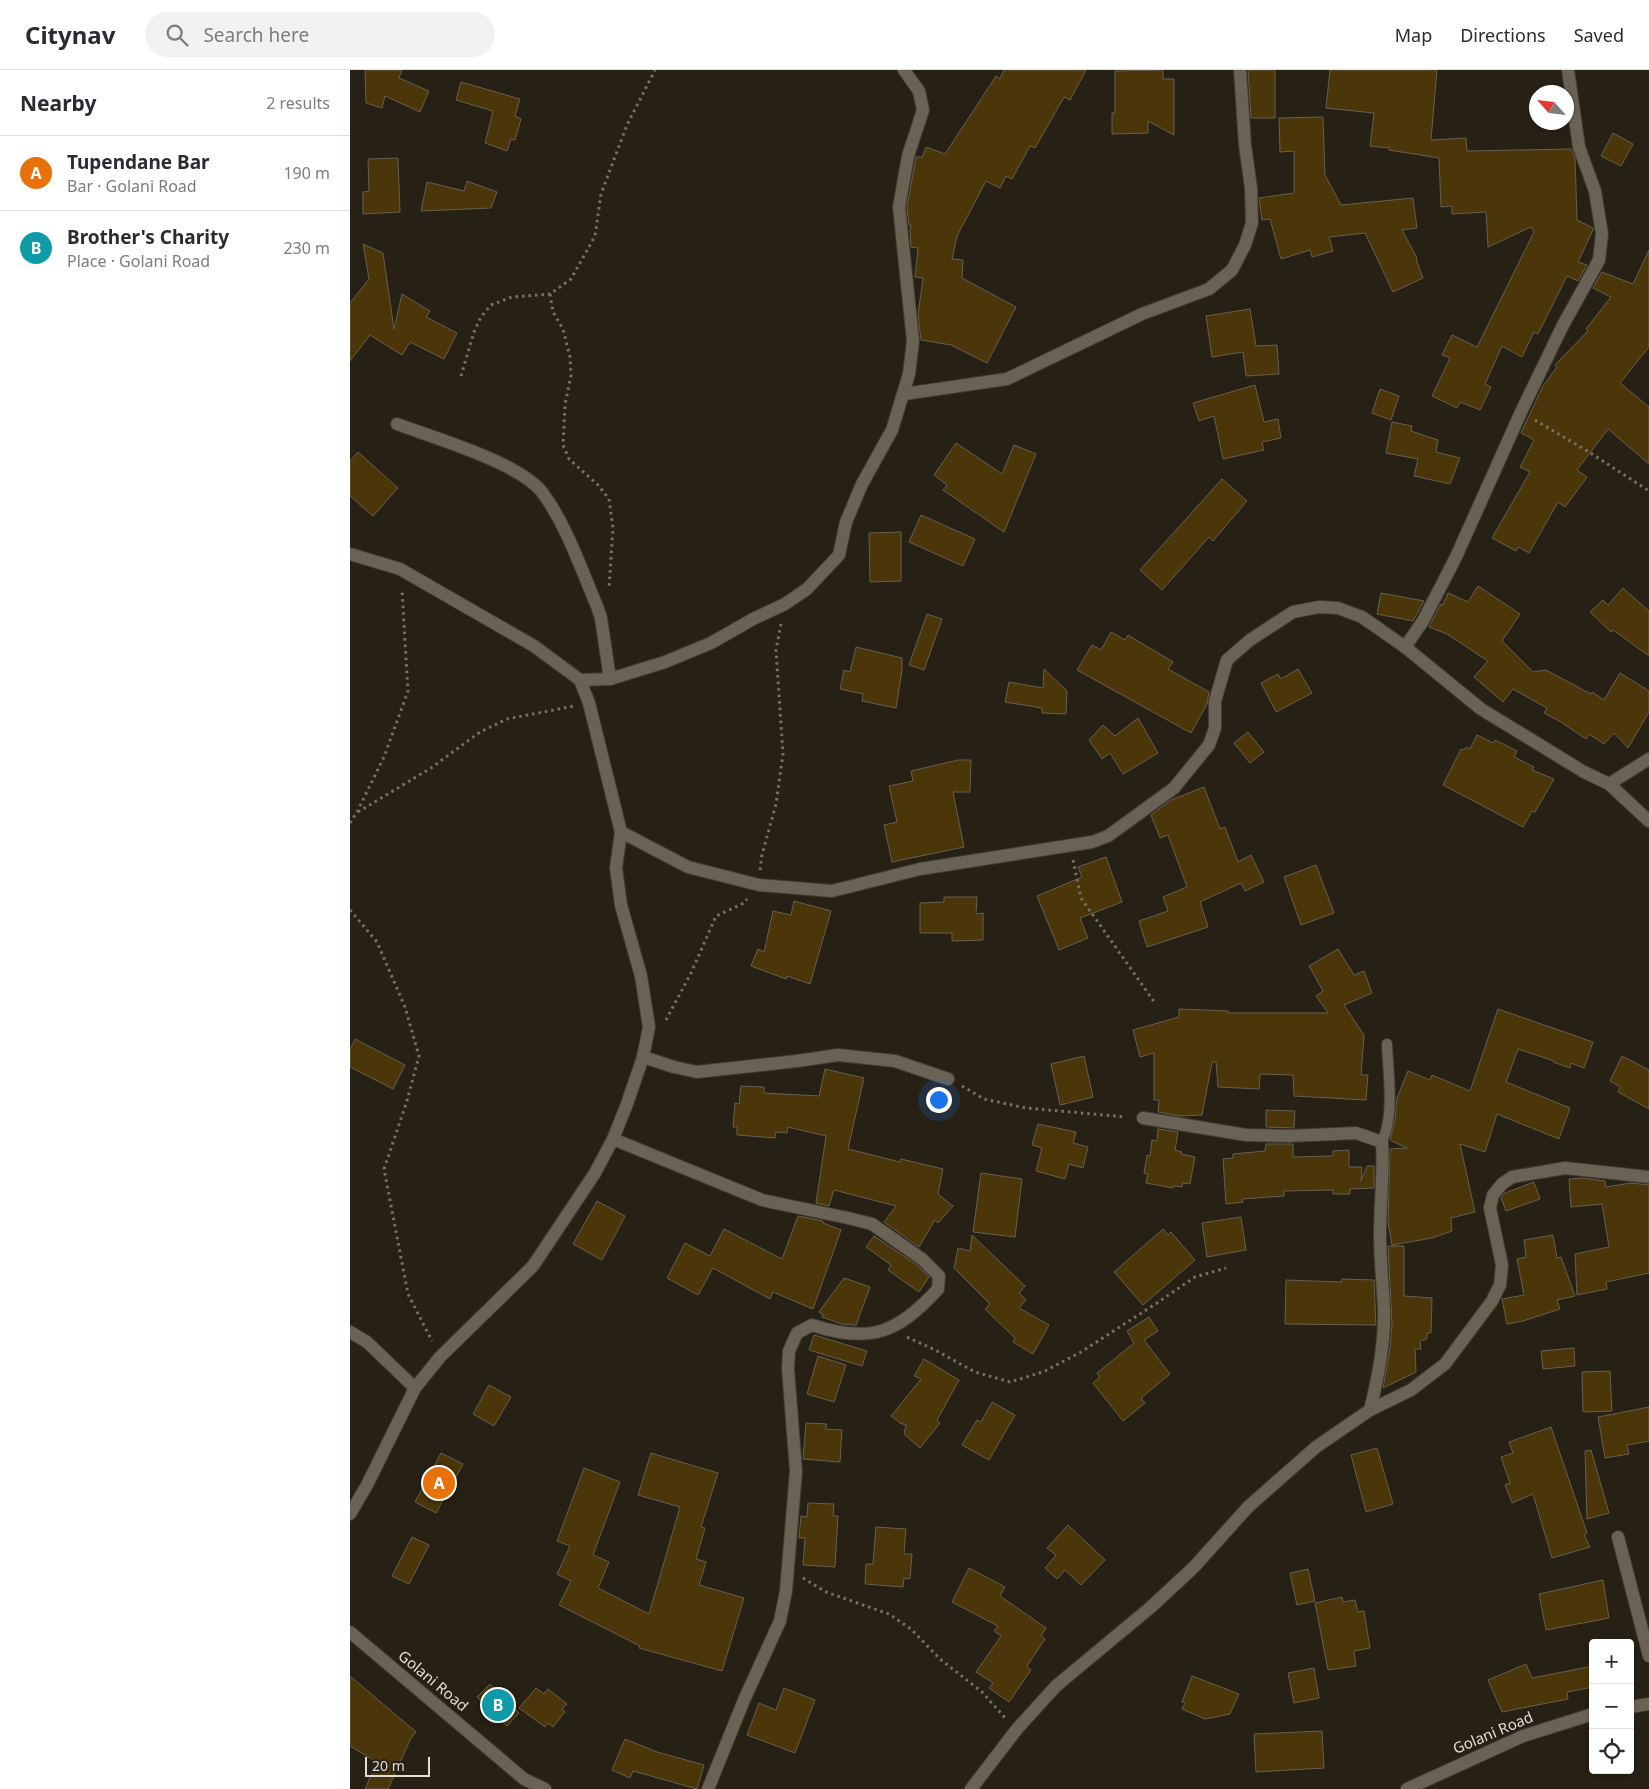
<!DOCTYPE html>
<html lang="en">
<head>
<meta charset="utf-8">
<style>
  body { margin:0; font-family:"Noto Sans",sans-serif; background:#f2f2f3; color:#2b2b33 }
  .controls { position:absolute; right:15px; bottom:15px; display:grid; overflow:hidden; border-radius:5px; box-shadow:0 1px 4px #0004 }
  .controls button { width:45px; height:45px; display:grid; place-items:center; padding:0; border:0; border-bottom:1px solid #e1e1e2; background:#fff; color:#2b2b33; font:25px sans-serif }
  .compass { position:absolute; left:1179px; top:15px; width:45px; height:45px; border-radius:50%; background:#fff; box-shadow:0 1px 4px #0004; rotate:297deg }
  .scale { position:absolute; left:15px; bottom:12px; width:65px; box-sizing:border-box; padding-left:5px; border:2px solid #e1dcd4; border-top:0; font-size:14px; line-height:18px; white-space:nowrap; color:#e1dcd4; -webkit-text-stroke:4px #272014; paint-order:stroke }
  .you { position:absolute; left:588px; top:1029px; width:18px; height:18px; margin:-12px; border:4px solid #fff; border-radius:50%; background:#1a73e8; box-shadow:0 0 0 8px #1a73e833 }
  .badge { display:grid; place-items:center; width:32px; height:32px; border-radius:50%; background:#1e738d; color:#fff; font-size:16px; font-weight:700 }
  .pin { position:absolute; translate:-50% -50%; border:2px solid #fff; box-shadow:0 1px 5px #0006 }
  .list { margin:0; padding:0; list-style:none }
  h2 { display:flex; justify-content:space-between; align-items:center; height:65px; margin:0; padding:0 20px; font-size:21px }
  h2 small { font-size:16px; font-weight:400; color:#7c7c81 }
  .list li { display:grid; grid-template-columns:32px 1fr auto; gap:15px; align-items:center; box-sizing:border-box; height:75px; padding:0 20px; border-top:1px solid #e1e1e2 }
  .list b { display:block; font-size:19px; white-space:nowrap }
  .list p { margin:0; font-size:16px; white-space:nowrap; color:#7c7c81 }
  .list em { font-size:16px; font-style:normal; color:#7c7c81 }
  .icon { flex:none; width:28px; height:28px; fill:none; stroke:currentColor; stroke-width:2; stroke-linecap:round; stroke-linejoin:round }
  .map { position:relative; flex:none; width:1299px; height:1719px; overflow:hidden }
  header { display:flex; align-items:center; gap:30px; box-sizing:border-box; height:70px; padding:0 25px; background:#fff; border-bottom:1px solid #e1e1e2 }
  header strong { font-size:24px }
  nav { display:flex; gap:28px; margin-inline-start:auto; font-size:18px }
  .search { width:350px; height:45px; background:#f2f2f3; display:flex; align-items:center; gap:12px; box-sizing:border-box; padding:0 18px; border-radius:28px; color:#7c7c81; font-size:19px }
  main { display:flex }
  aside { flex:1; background:#fff }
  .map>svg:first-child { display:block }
</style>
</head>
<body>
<header>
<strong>Citynav</strong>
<div class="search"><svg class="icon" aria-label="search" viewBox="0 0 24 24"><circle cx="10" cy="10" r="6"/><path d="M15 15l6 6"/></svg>Search here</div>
<nav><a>Map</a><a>Directions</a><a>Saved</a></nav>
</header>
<main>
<aside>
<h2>Nearby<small>2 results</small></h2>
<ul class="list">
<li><span class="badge" style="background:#e8710a">A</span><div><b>Tupendane Bar</b><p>Bar · Golani Road</p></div><em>190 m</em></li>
<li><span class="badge" style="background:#0f9aa8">B</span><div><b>Brother's Charity</b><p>Place · Golani Road</p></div><em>230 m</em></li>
</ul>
</aside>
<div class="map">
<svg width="1299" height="1719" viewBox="0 0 1299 1719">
  <rect width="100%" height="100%" fill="#272014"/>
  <!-- building -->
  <g fill="#4b360a" stroke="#675f50">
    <polygon points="15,0 52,0 49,8 79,21 70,42 35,26 32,38 16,33"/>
    <polygon points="654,0 736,0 720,30 714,27 685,78 680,76 662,109 656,106 650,118 636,111 607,166 602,189 613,190 612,208 666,237 637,293 601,275 571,270 568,245 573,208 565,207 568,178 561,177 560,161 561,155 559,155 557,137 566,87 572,87 576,77 595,84 646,6 650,9"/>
    <polygon points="813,0 813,9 824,9 824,65 798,51 798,63 762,64 762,43 765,43 765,1"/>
    <polygon points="898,0 925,0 925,48 901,48"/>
    <polygon points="980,0 1087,0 1081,70 1116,68 1117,81 1221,79 1225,88 1227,150 1243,158 1243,160 1228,192 1237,195 1228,211 1217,206 1188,264 1184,262 1172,287 1152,276 1135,314 1141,317 1130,340 1110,332 1107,338 1082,326 1100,288 1092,285 1102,265 1127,277 1184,162 1181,157 1138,177 1136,142 1102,144 1102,136 1091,137 1089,88 1039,80 1040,78 1020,76 1024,43 976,38"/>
    <polygon points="111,12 170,29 165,46 171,49 165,70 161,69 157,81 135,73 143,41 106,30"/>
    <polygon points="973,47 975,105 991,135 1063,128 1067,158 1052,160 1067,188 1066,189 1073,208 1043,222 1015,163 979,167 983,181 962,187 960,180 931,189 920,149 912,150 909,128 944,123 944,81 930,82 929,48"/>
    <polygon points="1263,63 1283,74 1271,96 1251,86"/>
    <polygon points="48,88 50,142 13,144 13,122 19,121 18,89"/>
    <polygon points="117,111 147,122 141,138 71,141 77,112 114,121"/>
    <polygon points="13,174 33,183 44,259 52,224 80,241 76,247 107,263 94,289 60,272 52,285 20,265 0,291 0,233 19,209"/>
    <polygon points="1299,180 1299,277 1270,313 1299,337 1299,394 1258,359 1227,400 1237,407 1215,437 1208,432 1179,483 1168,477 1166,481 1142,468 1180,402 1170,397 1184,370 1171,363 1193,316 1207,297 1205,295 1238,261 1236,259 1261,227 1243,218 1252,202 1283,214"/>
    <polygon points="900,239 906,276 927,275 929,304 896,306 893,282 862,287 856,246"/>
    <polygon points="905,315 914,352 928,349 931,368 912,372 914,380 873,389 864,346 849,351 843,333"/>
    <polygon points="1030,319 1049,326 1041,350 1022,343"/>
    <polygon points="1042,352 1062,356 1061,361 1088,370 1086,382 1110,388 1100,414 1064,406 1068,389 1036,383"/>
    <polygon points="606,373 652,404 664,375 686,384 654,462 593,420 597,415 584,405"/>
    <polygon points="8,382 48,418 23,446 0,426 0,391"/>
    <polygon points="872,409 897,431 863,471 859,467 812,520 790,500"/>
    <polygon points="571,445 625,469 613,496 559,472"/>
    <polygon points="551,462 551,511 520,512 519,463"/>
    <polygon points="1128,516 1170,544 1152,571 1183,602 1196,600 1241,624 1242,622 1254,630 1270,603 1299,621 1299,642 1278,678 1264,663 1254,674 1239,664 1236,669 1211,652 1194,643 1197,638 1163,619 1153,632 1124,607 1138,591 1097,564 1079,557 1091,534 1093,535 1098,523 1118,532"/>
    <polygon points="1273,518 1299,541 1299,586 1263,560 1261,562 1240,542 1253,530 1258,535"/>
    <polygon points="1031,523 1074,531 1063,551 1027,544"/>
    <polygon points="577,544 592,549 574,600 559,595"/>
    <polygon points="761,562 775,570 778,565 823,592 818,599 859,622 857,634 841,663 727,600 742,575 751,580"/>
    <polygon points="506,577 552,588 552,600 546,638 512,631 513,624 490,619 494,600 500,602"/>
    <polygon points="694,599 717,621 716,644 692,643 692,638 655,632 659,612 693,618"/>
    <polygon points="948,599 962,623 926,642 911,613 928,604 931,609"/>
    <polygon points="788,648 808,683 773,704 760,683 752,689 739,670 753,655 765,666"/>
    <polygon points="898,662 914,682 900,693 884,673"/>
    <polygon points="1127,665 1143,673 1145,670 1167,681 1164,687 1184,697 1182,700 1204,709 1185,742 1182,741 1173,757 1093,715 1111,679 1114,680 1116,677 1120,679"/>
    <polygon points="608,690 621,690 620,722 603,722 614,777 542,792 534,755 547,752 539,716 563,711 561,701"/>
    <polygon points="854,717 870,759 875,757 888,792 901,785 914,812 895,821 891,813 850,832 858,857 797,877 789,851 818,841 813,827 837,817 818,765 810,768 801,745 821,730"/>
    <polygon points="756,787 772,832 730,848 738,868 709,880 687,826 732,807 728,797"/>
    <polygon points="966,795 984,843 951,855 934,807"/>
    <polygon points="594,827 627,827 626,844 633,843 633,870 602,871 602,863 570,863 570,833 594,832"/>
    <polygon points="444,831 481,841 460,914 437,906 436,909 401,896 408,879 414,882 423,841 441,845"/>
    <polygon points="988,879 1004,905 1014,901 1022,923 994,935 1014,965 1011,1005 1018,1005 1016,1030 944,1026 943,1005 910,1004 909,1019 868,1017 866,992 862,992 852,1045 830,1046 808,1042 809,1030 804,1030 804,983 790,987 783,960 829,947 829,939 878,941 878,943 978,943 966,926 973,921 959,896"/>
    <polygon points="1148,939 1243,972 1234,998 1221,993 1220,998 1203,992 1204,991 1168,979 1156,1012 1220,1038 1209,1069 1147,1044 1135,1082 1110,1074 1125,1142 1101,1148 1102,1161 1082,1168 1042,1175 1038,1153 1040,1079 1057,1078 1040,1070 1045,1050 1047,1028 1058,1001 1080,1010 1082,1005 1120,1021"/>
    <polygon points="5,969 55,995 43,1019 0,997 0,979"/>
    <polygon points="734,986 743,1027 710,1035 701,994"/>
    <polygon points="1272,986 1299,1000 1299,1039 1268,1022 1270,1017 1260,1011"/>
    <polygon points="475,999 514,1008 498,1079 550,1092 551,1089 593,1099 588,1124 603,1136 588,1153 585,1150 569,1177 534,1152 546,1136 484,1120 479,1136 466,1133 476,1066 438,1057 437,1063 426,1062 425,1068 387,1065 387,1057 383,1057 385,1033 389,1034 391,1016 414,1017 414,1023 469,1026"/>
    <polygon points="916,1040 945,1041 944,1058 916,1057"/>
    <polygon points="688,1054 726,1062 723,1073 738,1077 733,1098 719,1094 715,1109 686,1101 692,1078 682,1075"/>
    <polygon points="808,1059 828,1062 825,1080 832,1082 831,1084 845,1087 840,1114 833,1113 832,1117 823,1116 823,1118 796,1113 798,1104 794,1103 797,1085 800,1086 802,1070 807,1071"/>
    <polygon points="916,1074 943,1074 943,1087 983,1086 983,1081 999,1080 999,1097 1012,1097 1011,1111 1017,1096 1024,1096 1024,1118 1000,1119 1000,1124 983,1124 983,1120 934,1121 934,1126 892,1129 893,1132 876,1134 873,1089 883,1088 883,1084 915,1081"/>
    <polygon points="631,1103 672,1109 665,1167 623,1162"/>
    <polygon points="1233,1108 1255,1111 1256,1117 1281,1113 1299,1115 1299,1203 1256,1212 1257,1219 1227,1225 1225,1184 1259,1177 1252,1134 1221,1137 1219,1109"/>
    <polygon points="1184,1112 1190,1129 1156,1141 1151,1128 1155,1123"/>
    <polygon points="247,1131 275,1146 252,1190 223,1174"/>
    <polygon points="448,1146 473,1151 473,1153 491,1160 463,1239 423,1222 420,1229 363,1198 348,1225 317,1208 335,1173 360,1186 374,1159 432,1189"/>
    <polygon points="891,1147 896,1180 857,1187 852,1153"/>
    <polygon points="813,1159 818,1165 821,1162 845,1190 793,1235 764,1202"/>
    <polygon points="622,1165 675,1216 669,1223 676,1230 669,1238 699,1255 683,1284 663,1272 665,1268 635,1239 640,1234 604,1198 608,1178 620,1181"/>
    <polygon points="1203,1165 1207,1188 1211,1187 1225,1226 1207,1230 1210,1239 1173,1251 1157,1254 1152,1229 1174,1225 1167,1189 1176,1187 1174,1170"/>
    <polygon points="524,1166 567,1195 579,1207 569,1222 538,1200 541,1195 516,1177"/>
    <polygon points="1038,1176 1054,1176 1054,1226 1082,1228 1081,1263 1077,1263 1077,1269 1070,1271 1071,1279 1065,1279 1066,1302 1033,1318 1040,1279 1042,1254"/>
    <polygon points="494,1208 520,1217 506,1255 492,1254 472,1247 473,1244 469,1242"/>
    <polygon points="992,1209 1024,1210 1026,1255 935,1254 936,1210 991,1212"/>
    <polygon points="799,1247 808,1261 794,1270 820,1304 791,1328 795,1333 773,1351 743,1313 750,1307 747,1303 784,1273 777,1261"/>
    <polygon points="464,1265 517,1281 512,1296 459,1280"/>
    <polygon points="1224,1278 1225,1296 1193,1299 1191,1281"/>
    <polygon points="468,1286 496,1295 484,1332 457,1324"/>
    <polygon points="574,1289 609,1310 587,1350 590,1353 570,1378 554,1364 556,1355 550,1353 541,1346 571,1309 564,1306"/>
    <polygon points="1260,1301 1262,1341 1233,1342 1232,1302"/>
    <polygon points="139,1315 161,1327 144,1356 123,1344"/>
    <polygon points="642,1332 665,1345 639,1390 612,1375 627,1350 631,1352"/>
    <polygon points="1299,1337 1299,1371 1277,1375 1279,1384 1255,1388 1248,1347"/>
    <polygon points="456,1353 477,1354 475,1359 492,1360 490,1392 453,1389"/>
    <polygon points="1201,1357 1237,1463 1234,1465 1240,1477 1202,1488 1183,1424 1162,1433 1155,1415 1160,1413 1151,1387 1163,1383 1159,1372"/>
    <polygon points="1027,1378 1043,1434 1016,1442 1001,1385"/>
    <polygon points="1241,1380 1259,1443 1237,1449 1235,1381"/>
    <polygon points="91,1383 113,1394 86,1443 65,1432"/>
    <polygon points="301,1383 368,1403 351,1457 355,1458 346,1489 356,1492 349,1515 394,1528 372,1601 289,1578 290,1576 209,1535 221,1511 207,1504 220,1476 207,1471 234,1398 270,1412 243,1485 259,1492 248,1518 299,1544 330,1437 288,1425"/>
    <polygon points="458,1433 484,1434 483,1446 488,1446 485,1497 453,1495 455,1468 449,1468 451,1446 457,1447"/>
    <polygon points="718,1455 755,1490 731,1515 715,1500 707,1509 695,1498 706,1485 697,1478"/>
    <polygon points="526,1457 556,1459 554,1484 562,1484 560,1509 554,1508 553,1517 515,1514 516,1494 523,1494"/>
    <polygon points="62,1467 79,1475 59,1514 42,1506"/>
    <polygon points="619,1498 655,1517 650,1526 696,1558 691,1566 695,1569 677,1596 681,1600 659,1632 639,1618 643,1613 626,1602 651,1566 644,1561 648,1556 602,1532"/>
    <polygon points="958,1499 965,1531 947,1535 940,1503"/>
    <polygon points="1253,1510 1259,1548 1196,1560 1189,1524"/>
    <polygon points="992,1527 993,1532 1005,1530 1008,1542 1014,1541 1020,1578 1004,1581 1006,1596 978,1600 965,1533"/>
    <polygon points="1176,1594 1182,1608 1243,1596 1243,1617 1217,1622 1218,1629 1152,1642 1138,1610"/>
    <polygon points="964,1598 969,1628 944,1633 938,1603"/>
    <polygon points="0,1606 66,1662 61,1668 38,1719 15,1719 27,1692 0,1676"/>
    <polygon points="842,1606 889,1624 880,1644 855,1649 832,1639 835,1633 832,1632"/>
    <polygon points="140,1614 169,1643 157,1656 127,1627"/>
    <polygon points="186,1618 194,1624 198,1619 217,1634 212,1639 215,1642 203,1657 198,1653 195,1657 169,1638"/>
    <polygon points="434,1618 465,1630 445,1683 397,1665 409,1633 426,1640"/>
    <polygon points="972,1661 974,1698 906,1702 904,1664"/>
    <polygon points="275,1669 307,1682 354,1695 347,1719 283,1701 280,1708 262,1700"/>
  </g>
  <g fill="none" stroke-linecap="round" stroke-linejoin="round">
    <defs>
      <path id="lane" d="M1032 1072C1045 1044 1038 1004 1037 974"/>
      <g id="street">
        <polyline points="554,324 657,309 792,244 859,219 882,200 895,175 902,153 901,118 895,75 890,0"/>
        <path d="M47 354C84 368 168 392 192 422 216 454 231 499 247 536L251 548 260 609"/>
        <polyline points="0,484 50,499 184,576 230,610 239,633 271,762 266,798 271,835 291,906 299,957 293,987 277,1034 263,1069 245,1103 183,1196 90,1287 65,1318 17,1415 0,1444"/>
        <polyline points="1055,577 1131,639 1234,702 1259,714 1299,689"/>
        <polyline points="230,610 260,609 315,592 361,573 403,549 435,534 457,519 489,485 496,452 512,414 542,360 559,304 563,271 549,137 558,86 573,40 569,21 554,0"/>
        <polyline points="1259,714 1299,751"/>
        <polyline points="271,762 338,797 409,815 482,821 570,799 742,772 758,766 824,718 859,675 865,658 865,631 877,590 900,570 943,542 969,537 988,538 1012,547 1055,577 1073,551 1106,487 1171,342 1212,257 1249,190 1252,164 1245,121 1229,77 1218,0"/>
        <polyline points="293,987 324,997 347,1002 447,991 488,985 545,991 598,1009"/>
        <path d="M793 1048 896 1065 939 1066 1006 1063 1032 1072C1034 1103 1030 1133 1030 1164 1030 1190 1033 1216 1034 1241 1035 1274 1028 1308 1020 1340"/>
        <path d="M263 1069 412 1130 498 1148 522 1154 572 1189 589 1206 588 1219C548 1263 520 1274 462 1255L447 1263 439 1281 438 1299 446 1401 436 1521 430 1551 394 1630 358 1719"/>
        <polyline points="0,1262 17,1272 65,1318"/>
        <polyline points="1268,1467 1299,1586"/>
        <polyline points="0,1562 174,1709 195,1719"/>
        <polyline points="1280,1637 1299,1634"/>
        <polyline points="621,1719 667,1659 706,1616 801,1537 844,1497 898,1437 966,1377 1020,1340 1061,1320 1095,1294 1142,1231 1150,1215 1152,1195 1140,1138 1143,1125 1152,1114 1162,1107 1215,1098 1299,1107"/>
        <polyline points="1057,1719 1173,1666 1243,1644"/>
      </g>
    </defs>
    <!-- lane casing -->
    <use href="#lane" stroke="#423c34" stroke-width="12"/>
    <!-- street casing -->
    <use href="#street" stroke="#423c34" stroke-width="14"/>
    <!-- path -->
    <g stroke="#777167" stroke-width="3" stroke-dasharray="2.5 4" stroke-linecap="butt">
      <polyline points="200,224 203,242 213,259 220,287 221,305 215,335 213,375 219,389 248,415 259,429 263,458 259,518"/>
      <polyline points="111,306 124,262 131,247 141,235 162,227 200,224 221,209 245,166 251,124 277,55 305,0"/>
      <polyline points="1185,350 1239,382 1299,421"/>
      <polyline points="8,742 81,698 130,662 157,649 224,636"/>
      <polyline points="0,753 7,742 34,687 58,621 52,520"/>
      <polyline points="723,790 731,828 805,933"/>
      <polyline points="410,800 412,785 426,734 433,684 426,580 431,554"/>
      <polyline points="0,840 27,872 55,937 69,986 56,1034 34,1099 58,1224 82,1271"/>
      <polyline points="316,950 341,903 366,846 394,833 397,829"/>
      <polyline points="612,1016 634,1029 676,1038 776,1047"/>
      <polyline points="557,1267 585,1280 625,1302 660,1312 693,1302 731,1282 807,1233 845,1207 876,1198"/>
      <polyline points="453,1508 476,1522 539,1544 561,1559 590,1589 632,1622 656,1649"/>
    </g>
    <!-- lane -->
    <use href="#lane" stroke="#6a6254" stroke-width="10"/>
    <!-- street -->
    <use href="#street" stroke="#6a6254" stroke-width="12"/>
  </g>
  <g text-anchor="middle" stroke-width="5" stroke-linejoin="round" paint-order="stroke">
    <!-- street labels -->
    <g font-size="15" fill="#e1dcd4" stroke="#272014">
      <text transform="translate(83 1611) rotate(40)" y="5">Golani Road</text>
      <text transform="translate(1143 1663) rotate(-23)" y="5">Golani Road</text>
    </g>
  </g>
</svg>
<div class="controls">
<button>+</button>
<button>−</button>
<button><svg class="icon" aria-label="locate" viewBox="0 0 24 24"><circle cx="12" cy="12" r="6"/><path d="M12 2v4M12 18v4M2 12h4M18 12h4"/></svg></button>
</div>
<svg class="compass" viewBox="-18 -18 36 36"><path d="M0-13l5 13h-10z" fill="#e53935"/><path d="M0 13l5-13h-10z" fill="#7c7c81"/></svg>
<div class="scale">20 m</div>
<div class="you"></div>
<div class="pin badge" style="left:89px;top:1413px;background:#e8710a">A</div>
<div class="pin badge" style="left:148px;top:1635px;background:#0f9aa8">B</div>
</div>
</main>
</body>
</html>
